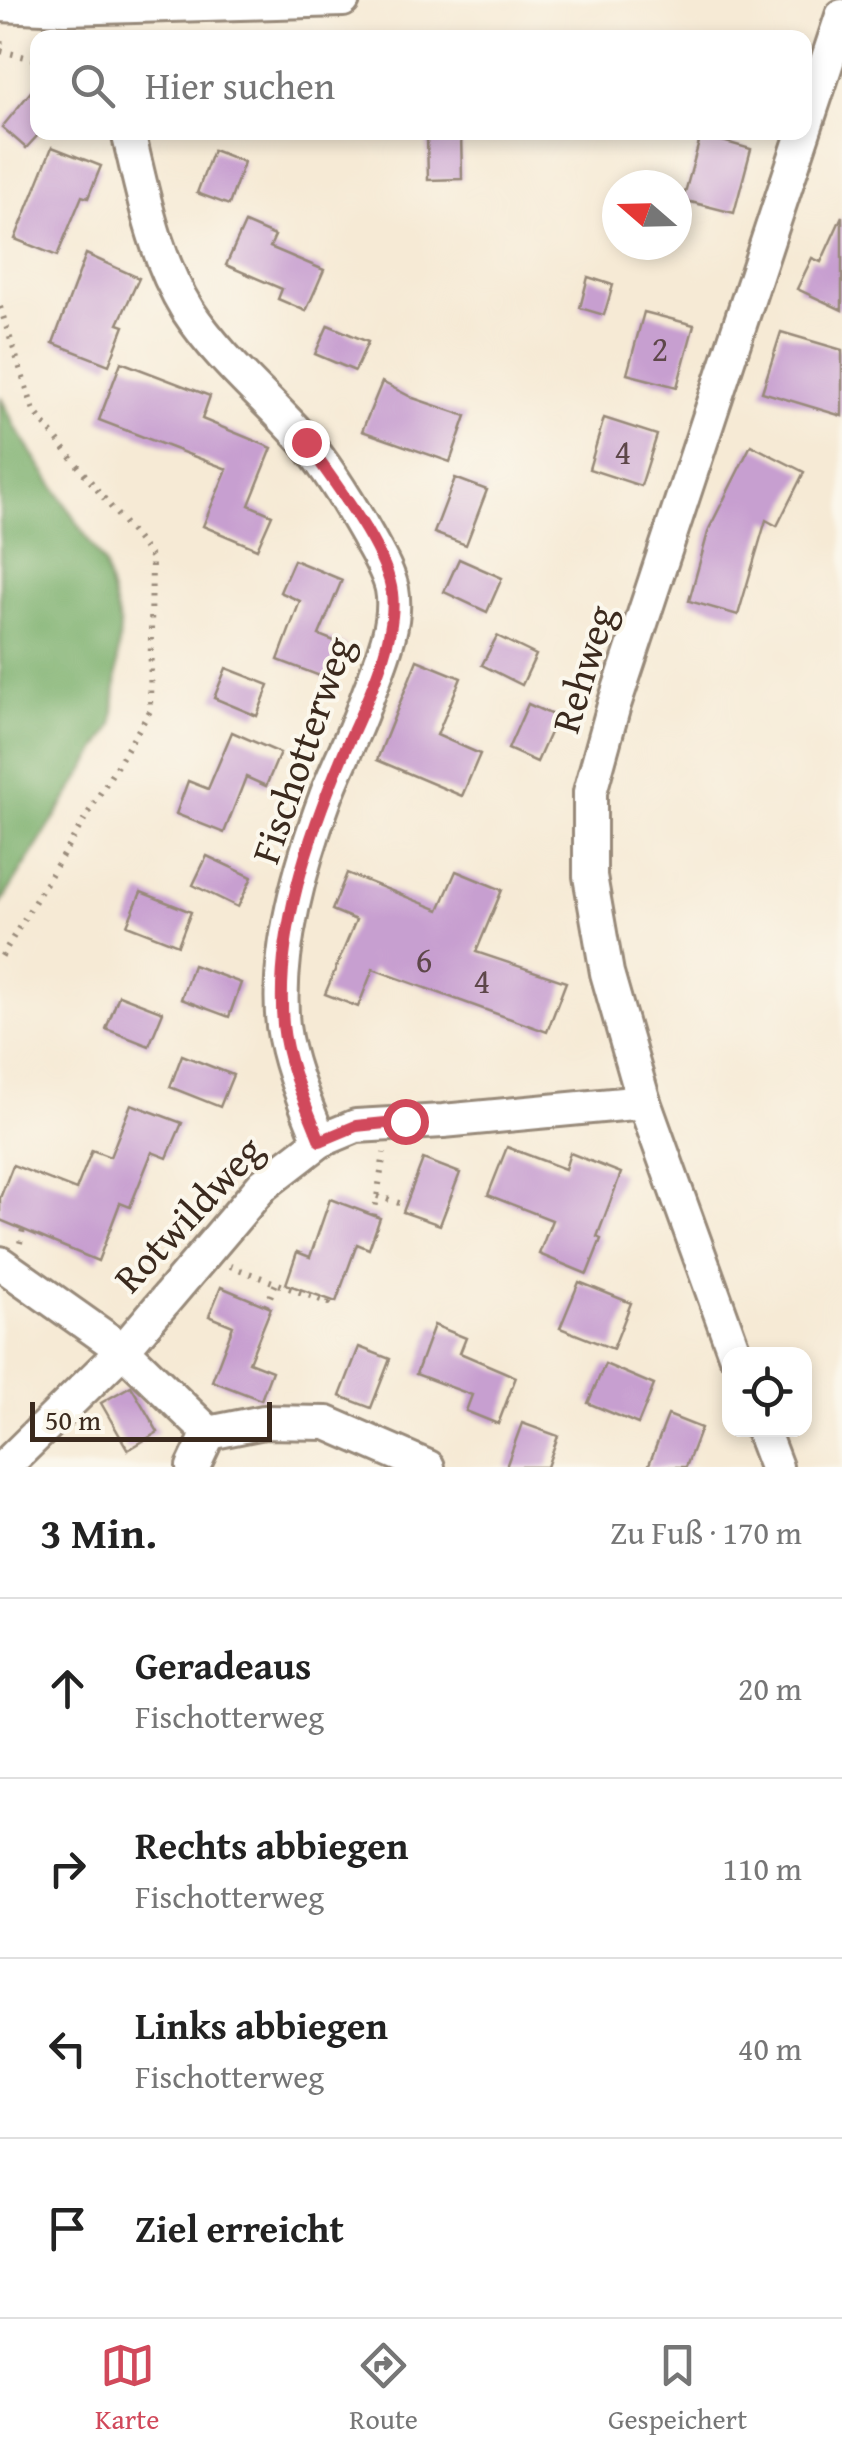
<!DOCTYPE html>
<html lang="de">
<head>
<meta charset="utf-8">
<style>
  body { margin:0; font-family:"Gentium Book Plus",serif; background:#f6f6f6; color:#222 }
  .controls { position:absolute; right:30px; bottom:30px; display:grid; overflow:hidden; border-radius:20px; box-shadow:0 5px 15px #0003 }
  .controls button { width:90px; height:90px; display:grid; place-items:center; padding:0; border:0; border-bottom:2px solid #e0e0e0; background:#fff; color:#222; font:50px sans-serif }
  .compass { position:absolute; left:602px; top:170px; width:90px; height:90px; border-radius:50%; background:#fff; box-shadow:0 5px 15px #0003; rotate:290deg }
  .scale { position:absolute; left:30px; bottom:25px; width:242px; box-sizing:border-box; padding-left:10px; border:5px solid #3b2a1e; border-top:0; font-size:28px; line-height:35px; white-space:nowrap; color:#3b2a1e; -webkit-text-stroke:8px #fbf7ec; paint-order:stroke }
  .stop { position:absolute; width:30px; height:30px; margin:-22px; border:8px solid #d1495b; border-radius:50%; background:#fff }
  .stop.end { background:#d1495b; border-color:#fff; box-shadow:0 2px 10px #0008 }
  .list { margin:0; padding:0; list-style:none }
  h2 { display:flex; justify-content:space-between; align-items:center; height:130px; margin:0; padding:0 40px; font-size:42px }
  h2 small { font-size:32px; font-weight:400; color:#767676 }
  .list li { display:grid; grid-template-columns:65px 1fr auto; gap:30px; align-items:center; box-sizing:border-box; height:180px; padding:0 40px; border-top:2px solid #e0e0e0 }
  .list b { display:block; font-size:38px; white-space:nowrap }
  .list p { margin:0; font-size:32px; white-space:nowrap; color:#767676 }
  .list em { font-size:32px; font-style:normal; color:#767676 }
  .icon { flex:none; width:55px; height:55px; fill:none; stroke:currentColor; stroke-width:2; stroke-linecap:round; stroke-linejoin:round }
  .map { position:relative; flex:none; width:842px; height:1467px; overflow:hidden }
  .search { position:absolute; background:#fff; box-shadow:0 5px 15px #0003; left:30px; right:30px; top:30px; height:110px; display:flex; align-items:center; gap:25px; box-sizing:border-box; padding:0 35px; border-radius:20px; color:#767676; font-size:38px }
  .sheet { height:850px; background:#fff }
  nav { display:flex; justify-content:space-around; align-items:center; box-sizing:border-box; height:140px; border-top:2px solid #e0e0e0; background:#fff; font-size:28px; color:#767676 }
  nav a { display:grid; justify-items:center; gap:5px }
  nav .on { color:#d1495b }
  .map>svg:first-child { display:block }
</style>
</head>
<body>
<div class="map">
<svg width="842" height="1467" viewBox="0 0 842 1467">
  <rect width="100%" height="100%" fill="#fbf7ec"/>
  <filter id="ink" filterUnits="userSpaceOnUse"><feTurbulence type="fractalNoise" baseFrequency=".01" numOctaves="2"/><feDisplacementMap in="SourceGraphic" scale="20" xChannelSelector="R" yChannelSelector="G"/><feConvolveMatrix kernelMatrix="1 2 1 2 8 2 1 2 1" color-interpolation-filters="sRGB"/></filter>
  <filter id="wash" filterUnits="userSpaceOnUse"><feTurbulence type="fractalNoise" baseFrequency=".0048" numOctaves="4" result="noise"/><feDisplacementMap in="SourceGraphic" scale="40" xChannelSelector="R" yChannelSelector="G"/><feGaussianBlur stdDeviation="2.25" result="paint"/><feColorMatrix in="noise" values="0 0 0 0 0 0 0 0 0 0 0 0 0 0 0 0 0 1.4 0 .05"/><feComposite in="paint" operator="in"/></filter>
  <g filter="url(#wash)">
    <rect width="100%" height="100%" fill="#f6ead5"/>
    <!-- forest -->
    <polygon fill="#7aaf6c" stroke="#5a6c45" stroke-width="2.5" points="0,396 16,428 104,564 120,626 113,725 0,905"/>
    <g id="blocks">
      <!-- building -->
      <g fill="#c79fd0">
        <polygon points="38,83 38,135 26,148 2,127"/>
        <polygon points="461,133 462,179 428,180 427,134"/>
        <polygon points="701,135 751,149 734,213 683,200"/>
        <polygon points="52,147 101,166 88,198 82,196 57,256 15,239"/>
        <polygon points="213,150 244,162 229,205 197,193"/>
        <polygon points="842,216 842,310 797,289 812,258 821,262"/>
        <polygon points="245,223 275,236 270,247 324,270 306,311 278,299 282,289 226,265"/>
        <polygon points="86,254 139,278 118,324 124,326 109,365 53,343"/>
        <polygon points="588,277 613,285 604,315 580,308"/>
        <polygon points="644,312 694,325 677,387 627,374"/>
        <polygon points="328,325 368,342 355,371 315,354"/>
        <polygon points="781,332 842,350 842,416 762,392"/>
        <polygon points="121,362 210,396 202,419 272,448 249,505 272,515 257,549 203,526 227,469 99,420"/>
        <polygon points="382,382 413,398 466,416 450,462 362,431"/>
        <polygon points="604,418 657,435 641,486 589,469"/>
        <polygon points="751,445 804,472 777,526 766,520 738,615 689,601 709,529"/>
        <polygon points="455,478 487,490 466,545 434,533"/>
        <polygon points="459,559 502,578 487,612 444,592"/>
        <polygon points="294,560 342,580 319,635 347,646 333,681 278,660 300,601 280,592"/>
        <polygon points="497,636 536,655 522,685 482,665"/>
        <polygon points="417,660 461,678 437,735 480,754 462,796 377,760"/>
        <polygon points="226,668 269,685 257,716 214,698"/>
        <polygon points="528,704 557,717 537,762 508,749"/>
        <polygon points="232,732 280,753 266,786 246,777 224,833 176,814 188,781 208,789"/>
        <polygon points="207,856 252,877 238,907 193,885"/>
        <polygon points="456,871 502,890 476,952 566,982 547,1032 373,969 358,1007 325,994 356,920 332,910 347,873 439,910"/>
        <polygon points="141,892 191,912 178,945 127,925"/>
        <polygon points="193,965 241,983 229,1017 181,999"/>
        <polygon points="119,995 163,1012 149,1046 106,1029"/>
        <polygon points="182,1055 233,1075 220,1107 170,1087"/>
        <polygon points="131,1104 182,1123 167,1158 152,1152 130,1207 120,1203 98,1261 0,1220 0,1198 13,1165 76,1190 92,1150 110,1157"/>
        <polygon points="507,1147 565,1169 570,1153 621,1173 597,1237 601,1239 587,1274 539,1254 552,1220 488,1195"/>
        <polygon points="423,1159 460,1173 440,1225 403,1212"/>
        <polygon points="330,1199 380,1218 369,1249 357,1244 336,1302 286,1284 297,1252 310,1257"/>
        <polygon points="579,1282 631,1303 613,1349 560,1328"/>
        <polygon points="221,1287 271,1308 249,1362 272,1371 261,1400 212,1381 233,1326 209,1316"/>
        <polygon points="434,1325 466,1338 460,1353 516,1377 498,1424 466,1411 472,1395 416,1374"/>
        <polygon points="359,1347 390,1359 371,1408 340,1396"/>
        <polygon points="605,1364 654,1385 638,1424 588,1403"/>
        <polygon points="131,1386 158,1432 128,1450 101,1403"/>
        <polygon points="668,1415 701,1428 686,1467 648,1467"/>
        <polygon points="522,1423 558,1436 547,1467 506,1467"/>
      </g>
    </g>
  </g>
  <g filter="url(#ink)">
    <use href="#blocks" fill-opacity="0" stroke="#988a7a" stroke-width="2.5"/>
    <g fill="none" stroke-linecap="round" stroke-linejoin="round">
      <defs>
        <g id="street">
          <polyline points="0,5 65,8 343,0"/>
          <path d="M128 132C143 194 154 256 188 311 220 360 266 397 304 440 328 468 349 503 367 535 376 552 388 570 392 589 399 627 376 671 364 706 353 737 337 766 326 796 301 863 275 954 283 1026 288 1064 306 1105 320 1141L356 1126 443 1121 644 1102"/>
          <polyline points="0,1263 123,1350 209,1433"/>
          <polyline points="735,1354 644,1102 607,973 590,876 590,792 614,705 842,16"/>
          <polyline points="762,1430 776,1467"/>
          <polyline points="4,1467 123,1350 263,1185 320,1141"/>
          <polyline points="193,1467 209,1433 264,1422 327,1423 428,1467"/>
        </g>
      </defs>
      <!-- street casing -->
      <use href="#street" stroke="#988a7a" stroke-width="38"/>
      <!-- path -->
      <g stroke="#988a7a" stroke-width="6" stroke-dasharray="2.5 8" stroke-linecap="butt">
        <polyline points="1,51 38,60"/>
        <polyline points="0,54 1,36"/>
        <polyline points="0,307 34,411 152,558 150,711 0,959"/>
        <polyline points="377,1196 405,1205"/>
        <polyline points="374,1216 384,1153"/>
        <polyline points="20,1243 23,1229"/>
        <polyline points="230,1266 329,1303 330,1300"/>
        <polyline points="266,1306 276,1283"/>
      </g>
      <!-- street -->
      <use href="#street" stroke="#fff" stroke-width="32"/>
    </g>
  </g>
  <g fill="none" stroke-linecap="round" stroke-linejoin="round" filter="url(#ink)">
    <!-- route -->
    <path stroke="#d1495b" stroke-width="12" d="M306 442C331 479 387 549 392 593 398 640 363 709 344 752 309 834 275 933 283 1025 287 1064 306 1105 320 1141L356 1126 405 1121"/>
  </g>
  <g text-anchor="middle" stroke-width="8" stroke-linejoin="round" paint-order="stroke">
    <!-- number labels -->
    <g font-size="35" fill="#5e474a">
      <text x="660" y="361">2</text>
      <text x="623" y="464">4</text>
      <text x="424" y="972">6</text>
      <text x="482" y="993">4</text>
    </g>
    <!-- street labels -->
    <g font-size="40" fill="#3b2a1e" stroke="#fbf7ec">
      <text transform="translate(583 669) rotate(-73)" y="14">Rehweg</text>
      <text transform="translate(302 750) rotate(-71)" y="14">Fischotterweg</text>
      <text transform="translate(188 1214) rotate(-47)" y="14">Rotwildweg</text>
    </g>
  </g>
</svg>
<div class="controls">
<button><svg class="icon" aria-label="locate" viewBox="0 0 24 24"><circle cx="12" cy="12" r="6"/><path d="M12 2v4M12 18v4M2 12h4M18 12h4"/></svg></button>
</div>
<svg class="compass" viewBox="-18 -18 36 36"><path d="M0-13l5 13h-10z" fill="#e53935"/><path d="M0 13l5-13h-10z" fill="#767676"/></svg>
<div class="scale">50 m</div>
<div class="stop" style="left:405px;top:1121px"></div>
<div class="stop end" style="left:306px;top:442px"></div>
<div class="search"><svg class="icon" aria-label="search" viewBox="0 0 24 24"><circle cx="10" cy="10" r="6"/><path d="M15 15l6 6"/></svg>Hier suchen</div>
</div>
<section class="sheet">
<h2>3 Min.<small>Zu Fuß · 170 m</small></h2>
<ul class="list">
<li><svg class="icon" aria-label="ahead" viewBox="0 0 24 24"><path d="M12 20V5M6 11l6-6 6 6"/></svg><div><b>Geradeaus</b><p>Fischotterweg</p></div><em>20 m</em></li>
<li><svg class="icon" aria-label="right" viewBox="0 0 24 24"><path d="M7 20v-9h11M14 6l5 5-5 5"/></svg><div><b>Rechts abbiegen</b><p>Fischotterweg</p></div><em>110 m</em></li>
<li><svg class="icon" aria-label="left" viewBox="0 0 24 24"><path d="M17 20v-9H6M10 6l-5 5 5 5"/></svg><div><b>Links abbiegen</b><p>Fischotterweg</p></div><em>40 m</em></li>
<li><svg class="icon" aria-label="arrive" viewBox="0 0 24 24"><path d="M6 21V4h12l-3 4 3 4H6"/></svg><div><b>Ziel erreicht</b></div></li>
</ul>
</section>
<nav>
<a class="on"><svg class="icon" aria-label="map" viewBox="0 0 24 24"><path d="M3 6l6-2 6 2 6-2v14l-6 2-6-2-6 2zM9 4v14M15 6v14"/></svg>Karte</a>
<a><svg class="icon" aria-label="directions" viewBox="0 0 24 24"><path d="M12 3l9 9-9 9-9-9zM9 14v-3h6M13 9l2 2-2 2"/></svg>Route</a>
<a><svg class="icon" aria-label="saved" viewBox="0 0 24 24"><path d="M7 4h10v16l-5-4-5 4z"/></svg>Gespeichert</a>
</nav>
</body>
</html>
